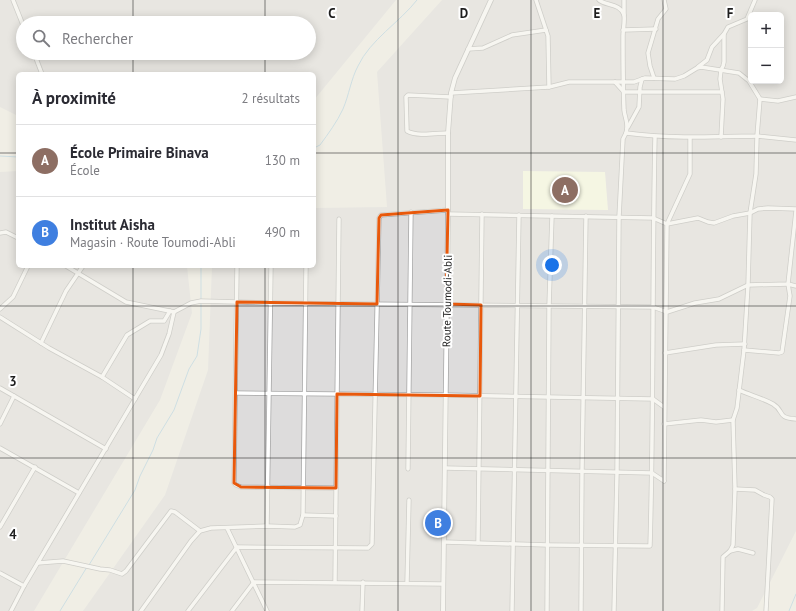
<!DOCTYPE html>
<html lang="fr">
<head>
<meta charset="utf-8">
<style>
  body { margin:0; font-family:"PT Sans",sans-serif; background:#f2f2f3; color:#2b2b33 }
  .controls { position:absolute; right:12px; top:12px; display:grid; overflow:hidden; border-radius:6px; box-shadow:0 2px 10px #0003 }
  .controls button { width:36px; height:36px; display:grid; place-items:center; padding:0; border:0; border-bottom:1px solid #e1e1e2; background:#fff; color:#2b2b33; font:20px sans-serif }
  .you { position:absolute; left:552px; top:265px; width:14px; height:14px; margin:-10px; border:3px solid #fff; border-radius:50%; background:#1a73e8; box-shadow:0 0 0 6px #1a73e833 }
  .badge { display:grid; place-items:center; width:26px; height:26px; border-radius:50%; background:#0f766e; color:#fff; font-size:13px; font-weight:700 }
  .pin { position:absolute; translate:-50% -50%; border:2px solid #fff; box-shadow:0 1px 4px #0006 }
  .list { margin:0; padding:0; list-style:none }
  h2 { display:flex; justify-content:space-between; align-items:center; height:52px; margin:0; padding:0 16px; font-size:17px }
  h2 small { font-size:13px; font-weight:400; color:#7c7c81 }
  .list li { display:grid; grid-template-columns:26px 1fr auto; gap:12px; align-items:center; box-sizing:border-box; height:72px; padding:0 16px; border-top:1px solid #e1e1e2 }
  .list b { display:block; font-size:15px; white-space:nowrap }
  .list p { margin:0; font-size:13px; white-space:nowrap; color:#7c7c81 }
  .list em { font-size:13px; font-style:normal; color:#7c7c81 }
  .icon { flex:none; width:22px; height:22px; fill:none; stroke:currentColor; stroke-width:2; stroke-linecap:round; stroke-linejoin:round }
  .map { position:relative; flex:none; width:796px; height:611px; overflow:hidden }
  .search { position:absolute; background:#fff; box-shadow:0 2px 10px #0003; left:16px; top:16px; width:300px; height:44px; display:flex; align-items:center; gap:10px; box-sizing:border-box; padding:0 14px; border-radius:22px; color:#7c7c81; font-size:15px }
  .panel { position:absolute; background:#fff; box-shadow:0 2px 10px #0003; left:16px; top:72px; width:300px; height:196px; border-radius:6px }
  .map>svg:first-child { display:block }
</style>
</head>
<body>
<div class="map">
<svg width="796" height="611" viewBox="0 0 796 611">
  <rect width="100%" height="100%" fill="#f0eee5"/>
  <!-- residential -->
  <g fill="#dddcdc" fill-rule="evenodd">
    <path d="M0 0H396L314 100V74H18V116L0 107ZM23 23H309V53H23Z"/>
    <path d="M442 0H796V531L757 608 752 611H83L165 495 208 370 212 266H314V208L387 207 377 72ZM751 15H781V81H751Z"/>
    <polygon points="18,171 18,266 187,266 192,313 160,400 34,611 0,611 0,172"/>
  </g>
  <!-- education -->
  <polygon fill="#fbffe0" points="523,171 605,172 608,210 523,209"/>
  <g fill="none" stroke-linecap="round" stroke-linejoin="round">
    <!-- stream -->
    <g stroke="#a4cbe0" stroke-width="1">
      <path d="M314 148 320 145C328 134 337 122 343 109 349 95 351 79 358 66 370 40 400 22 417 0"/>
      <polyline points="0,156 18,157"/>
      <polyline points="89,565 135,490 140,476 153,450 157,438 174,410 189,369 197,356 201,329 201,266"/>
      <polyline points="60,611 87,567"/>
      <polyline points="789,611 796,594"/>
    </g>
    <defs>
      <g id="minor">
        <polyline points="13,0 23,25"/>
        <polyline points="536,0 548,36 549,87"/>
        <polyline points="624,15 624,0"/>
        <polyline points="623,30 656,29"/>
        <polyline points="468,49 483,48 512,35 546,30"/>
        <polyline points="34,53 42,74"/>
        <polyline points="698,67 707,60 712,47 724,34"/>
        <polyline points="654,78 650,66 648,53 658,19 666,9 664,0"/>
        <polyline points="615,82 624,92 722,92"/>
        <path d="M451 93 549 87 569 82H634L645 78 675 79 684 76 697 68 701 67 739 73 749 81 760 99 757 136C713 137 670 139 626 133 629 123 625 119 624 110 623 85 623 61 623 36 623 30 625 21 624 15 620 3 606 6 599 0"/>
        <polyline points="760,99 778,101 796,97"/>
        <polyline points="628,127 639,107 640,87 642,79"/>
        <path d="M448 133C436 133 418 137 407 131L406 97 408 95 451 97"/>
        <polyline points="721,137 723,99 720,79 721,70 723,66 724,62 724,34 728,27 747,19 755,0"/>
        <polyline points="448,214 653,218 667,224 698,218 708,222 714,223 733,216 750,213 758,209 768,208 796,209"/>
        <polyline points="0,233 6,232 18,238"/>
        <polyline points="66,266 126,302 174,312 191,303 201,301 270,303 653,307 667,312 695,303 719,299 748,285 788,284 796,211"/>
        <polyline points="237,266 234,483 236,485 241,487 336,488"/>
        <polyline points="0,309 13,297 28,266"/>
        <polyline points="0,317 49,348 102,377 135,399"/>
        <polyline points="41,343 66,291 83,266"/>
        <polyline points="744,350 779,353 782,352 790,296 788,284 796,286"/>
        <polyline points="665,353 716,345 745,344"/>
        <polyline points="102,377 127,335 150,321 164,321 170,311"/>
        <polyline points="0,388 106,449"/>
        <path d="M739 390C750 395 762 398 773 404 785 411 776 418 796 419"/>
        <polyline points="236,393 446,395 653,399 664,407"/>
        <polyline points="0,424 14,396"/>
        <polyline points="664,424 701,420 716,422 733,420"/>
        <polyline points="0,448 79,493"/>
        <polyline points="445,468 652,473 664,481"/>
        <polyline points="408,469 411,212"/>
        <polyline points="664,481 667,224 690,174 690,138"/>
        <polyline points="735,489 755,490 764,495 770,497 772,499 766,611"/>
        <polyline points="303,515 336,516"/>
        <polyline points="267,526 271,266"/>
        <polyline points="0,527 35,467"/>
        <polyline points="227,528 267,611"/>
        <path d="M444 542 548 545 650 546C654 410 652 274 655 137"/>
        <polyline points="478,543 482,214"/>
        <polyline points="730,551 738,549 753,553"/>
        <polyline points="38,563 63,561 100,569 110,570 122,574 126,571 171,511 175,512 200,531"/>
        <polyline points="0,573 24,586"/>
        <polyline points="335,582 339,219"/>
        <polyline points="407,583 409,500"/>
        <polyline points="11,611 24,586 161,355 169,334 174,312"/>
        <polyline points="141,611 191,541 200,531 211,528 267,526 295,527 300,525 303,515 306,266"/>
        <polyline points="188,611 237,547 368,548 372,544 379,218 381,215 448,210"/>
        <polyline points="232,611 254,582 443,584"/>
        <polyline points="362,611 363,582"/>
        <polyline points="512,611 519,215"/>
        <polyline points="547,611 549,306 552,216"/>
        <polyline points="581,611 582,472 586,216"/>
        <polyline points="614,611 617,472 619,217 623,139 626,133"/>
        <polyline points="722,611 723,557 730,551 733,545 735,489 733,420 737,408 744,350 748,285 750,213 756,174 757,136 796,140"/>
      </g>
      <polyline id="tertiary" points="443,611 448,214 448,133 451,93 455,78 491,0"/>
    </defs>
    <!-- minor casing -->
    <use href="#minor" stroke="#a6a6a6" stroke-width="5"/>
    <!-- tertiary casing -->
    <use href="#tertiary" stroke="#a6a6a6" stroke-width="5.5"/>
    <!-- minor -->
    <use href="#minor" stroke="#fff" stroke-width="3.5"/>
    <!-- tertiary -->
    <use href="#tertiary" stroke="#fff" stroke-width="4"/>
  </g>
  <!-- marked area -->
  <path d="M0 0H796V611H0ZM448 210 446 304 481 305 480 396 337 394 336 488 241 487 234 483 237 302 377 304 379 218 381 215Z" fill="#f0eee5" fill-opacity=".55" fill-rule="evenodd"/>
  <path fill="none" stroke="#e8590c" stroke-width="3" stroke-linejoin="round" d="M448 210 446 304 481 305 480 396 337 394 336 488 241 487 234 483 237 302 377 304 379 218 381 215Z"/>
  <!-- grid -->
  <path fill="none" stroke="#1f1f1f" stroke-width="1" stroke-opacity="0.55" d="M133 0V23M265 0V23M398 0V611M531 0V611M663 0V611M133 53V74M265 53V74M0 153H18M314 153H796M133 266V611M265 266V611M0 306H796M0 458H796"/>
  <g text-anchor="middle" stroke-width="4" stroke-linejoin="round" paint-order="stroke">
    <!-- street labels -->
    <g font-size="11" fill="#1f1f1f" stroke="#fff">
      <text transform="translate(447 301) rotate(-89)" y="4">Route Toumodi-Abli</text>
    </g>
  </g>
  <g font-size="13" text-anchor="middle" font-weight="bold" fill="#1f1f1f" stroke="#fff" stroke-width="4" stroke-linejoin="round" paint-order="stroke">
    <text x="332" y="18">C</text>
    <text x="464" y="18">D</text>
    <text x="597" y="18">E</text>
    <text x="730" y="18">F</text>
    <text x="13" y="386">3</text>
    <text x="13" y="539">4</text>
  </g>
</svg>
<div class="controls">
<button>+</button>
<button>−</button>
</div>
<div class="you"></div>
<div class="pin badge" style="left:565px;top:190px;background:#8d6e63">A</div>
<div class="pin badge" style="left:438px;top:523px;background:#3f7fe0">B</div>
<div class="search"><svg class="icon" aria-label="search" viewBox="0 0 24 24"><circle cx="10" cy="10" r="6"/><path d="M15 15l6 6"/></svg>Rechercher</div>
<section class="panel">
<h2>À proximité<small>2 résultats</small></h2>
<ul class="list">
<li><span class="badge" style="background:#8d6e63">A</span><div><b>École Primaire Binava</b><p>École</p></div><em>130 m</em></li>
<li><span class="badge" style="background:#3f7fe0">B</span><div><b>Institut Aisha</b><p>Magasin · Route Toumodi-Abli</p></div><em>490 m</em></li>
</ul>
</section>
</div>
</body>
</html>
